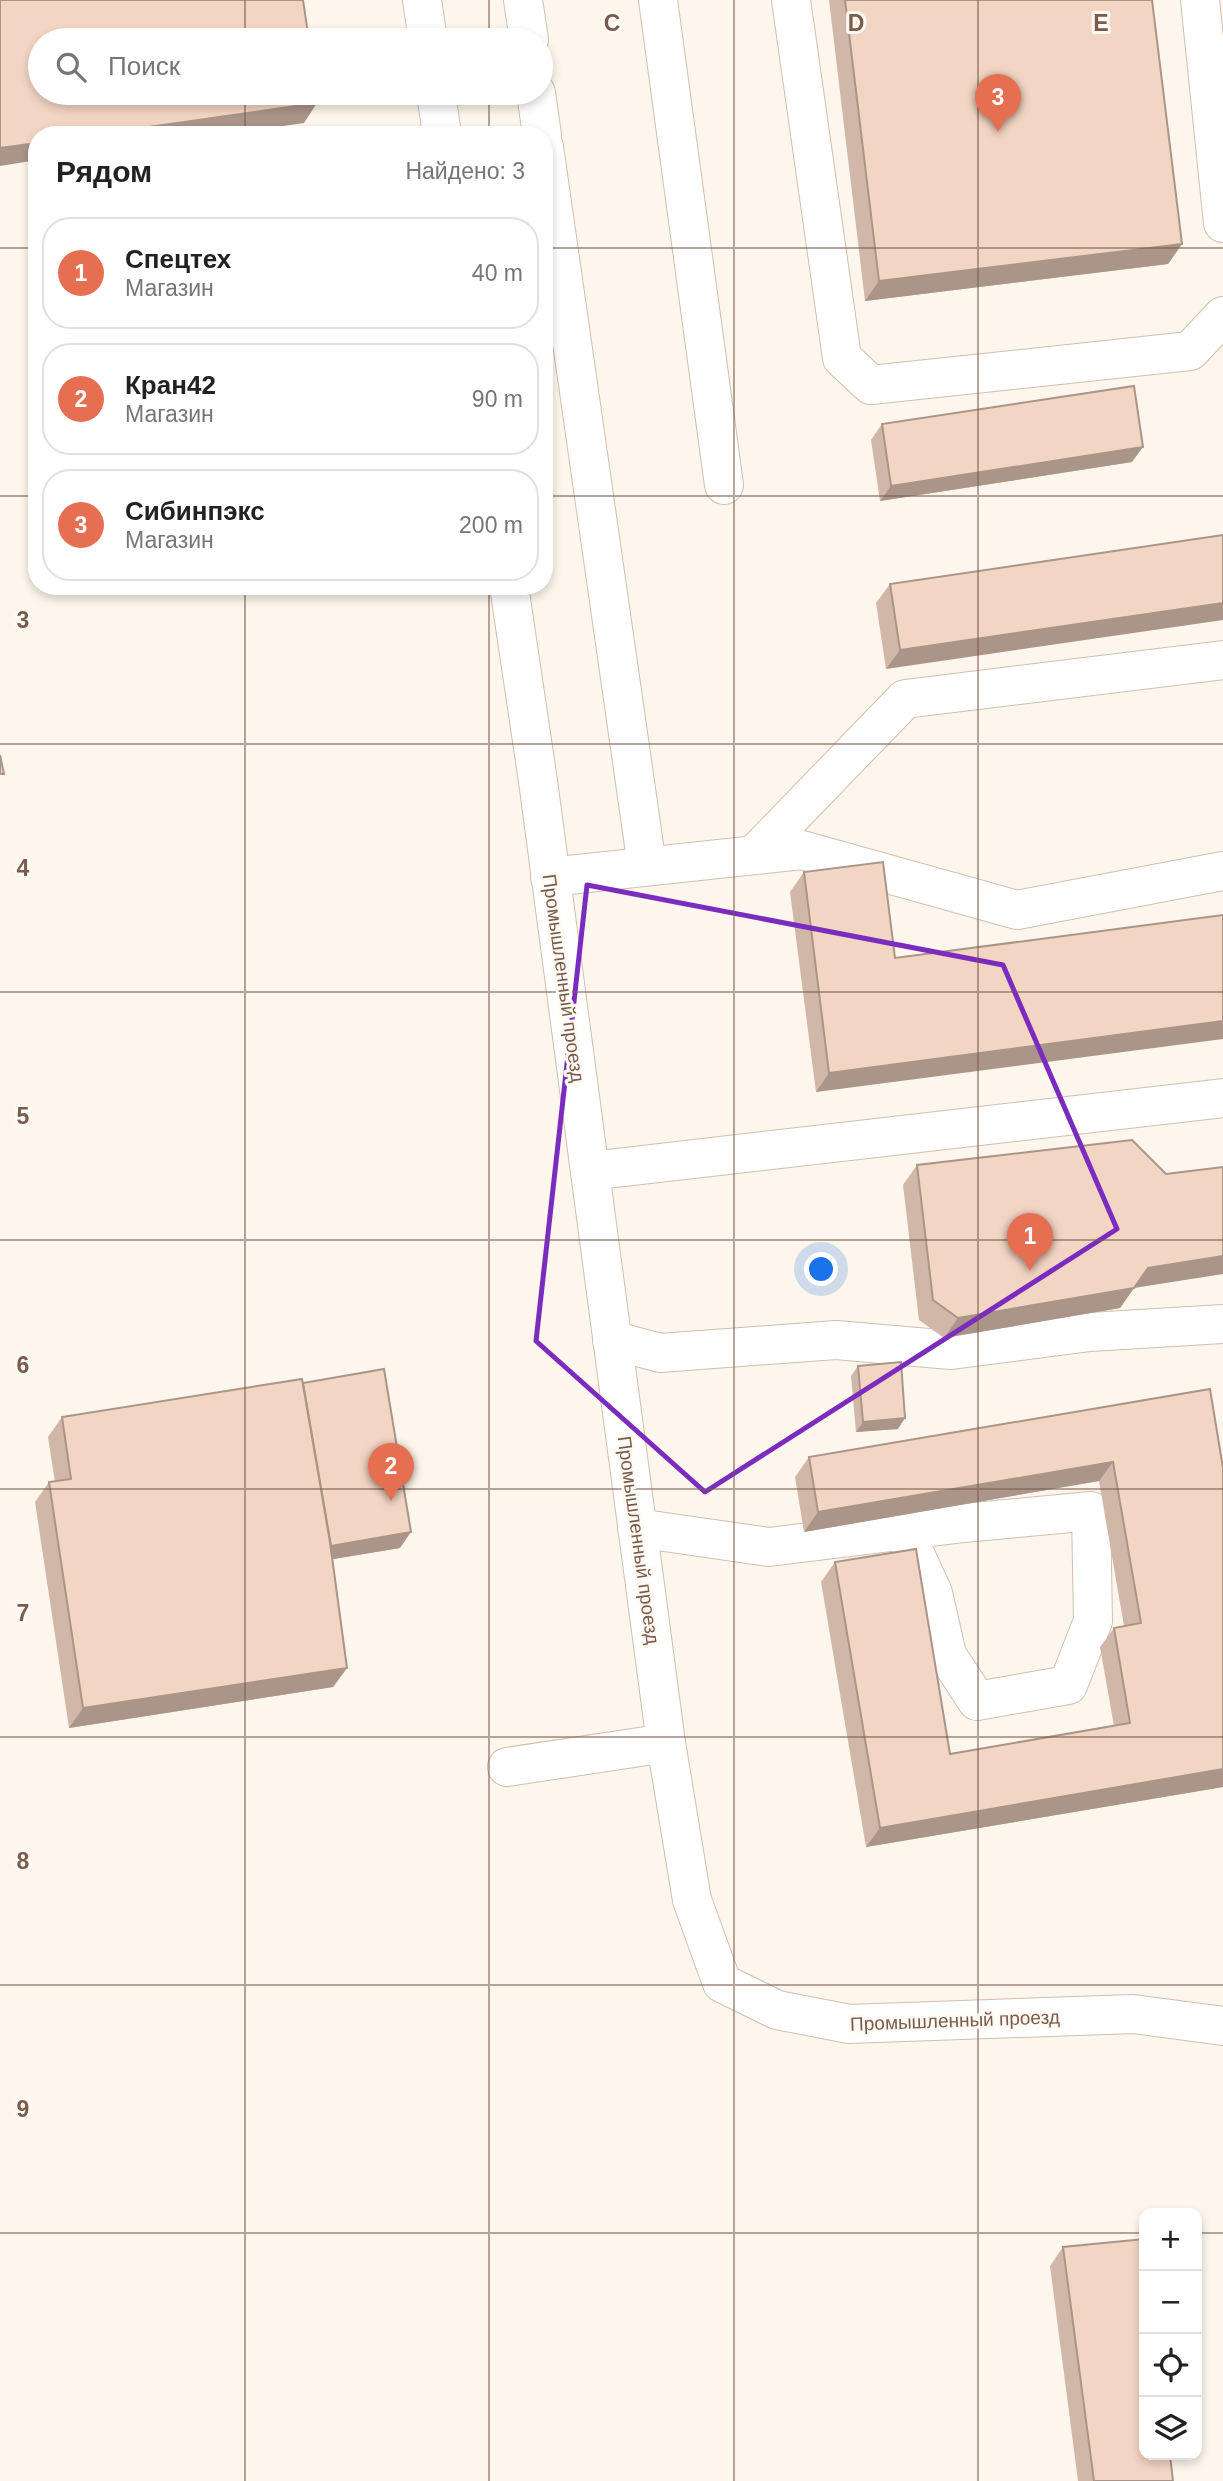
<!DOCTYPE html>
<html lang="ru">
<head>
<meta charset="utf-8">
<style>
  body { margin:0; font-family:Arial,sans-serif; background:#f6f6f6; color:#222 }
  .controls { position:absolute; right:21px; bottom:21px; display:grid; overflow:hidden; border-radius:14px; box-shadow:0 4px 10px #0003 }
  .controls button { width:63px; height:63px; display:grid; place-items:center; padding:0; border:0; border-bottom:2px solid #e0e0e0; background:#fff; color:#222; font:35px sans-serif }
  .you { position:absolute; left:822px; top:1270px; width:24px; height:24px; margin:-18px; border:5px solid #fff; border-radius:50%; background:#1a73e8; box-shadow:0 0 0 10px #1a73e833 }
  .badge { display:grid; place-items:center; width:46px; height:46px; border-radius:50%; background:#e76f51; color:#fff; font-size:23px; font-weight:700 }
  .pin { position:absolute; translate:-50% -58px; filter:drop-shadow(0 2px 4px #0008) }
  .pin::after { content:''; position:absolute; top:37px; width:24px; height:21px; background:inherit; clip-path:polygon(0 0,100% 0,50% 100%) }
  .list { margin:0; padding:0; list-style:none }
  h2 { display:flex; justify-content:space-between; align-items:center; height:91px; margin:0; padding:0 28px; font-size:30px }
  h2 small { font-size:23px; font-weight:400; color:#767676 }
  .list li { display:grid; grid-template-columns:46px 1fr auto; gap:21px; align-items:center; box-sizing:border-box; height:112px; margin:0 14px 14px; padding:0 14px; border:2px solid #e0e0e0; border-radius:28px }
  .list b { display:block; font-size:26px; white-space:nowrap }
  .list p { margin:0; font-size:23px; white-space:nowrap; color:#767676 }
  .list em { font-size:23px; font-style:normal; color:#767676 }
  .icon { flex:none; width:38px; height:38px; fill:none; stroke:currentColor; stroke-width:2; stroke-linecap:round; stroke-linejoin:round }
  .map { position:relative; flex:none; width:1223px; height:2481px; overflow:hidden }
  .search { position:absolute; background:#fff; box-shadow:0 4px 10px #0003; left:28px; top:28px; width:525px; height:77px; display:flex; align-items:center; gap:18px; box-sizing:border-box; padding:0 24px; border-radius:38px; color:#767676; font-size:26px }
  .panel { position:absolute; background:#fff; box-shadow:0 4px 10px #0003; left:28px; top:126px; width:525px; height:469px; border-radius:28px }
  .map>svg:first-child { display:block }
</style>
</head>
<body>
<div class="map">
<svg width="1223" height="2481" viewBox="0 0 1223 2481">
  <rect width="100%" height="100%" fill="#fdf6ec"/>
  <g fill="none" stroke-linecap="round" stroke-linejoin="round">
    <defs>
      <g id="minor">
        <polyline points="422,0 428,40"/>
        <polyline points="523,0 529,40"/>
        <polyline points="658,0 724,485"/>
        <polyline points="791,0 842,358 871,385 1190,351 1223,316"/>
        <polyline points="1200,0 1223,223"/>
        <polyline points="436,93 442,135"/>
        <polyline points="536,93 542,135"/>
        <polyline points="544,147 647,866"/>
        <polyline points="509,586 538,781 666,1743 692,1900 722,1983 777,2010 849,2024 1133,2014 1223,2026"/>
        <polyline points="754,855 905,699 1223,660"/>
        <polyline points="550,877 802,850 1017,910 1223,871"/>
        <polyline points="590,1171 1223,1098"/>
        <polyline points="612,1340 660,1353 836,1340 951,1350 1090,1332 1223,1324"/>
        <polyline points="637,1528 769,1547 964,1523 1091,1511 1093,1621 1068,1685 977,1701 947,1655 933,1593 904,1530"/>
        <polyline points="507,1767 666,1743"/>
      </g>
    </defs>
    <!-- minor casing -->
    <use href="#minor" stroke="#d1beb0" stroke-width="40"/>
    <!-- minor -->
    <use href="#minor" stroke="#fff" stroke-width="38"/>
  </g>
  <!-- wall -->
  <g fill="#d1b7a8">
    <polygon points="829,0 1152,0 1182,244 1168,264 865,301"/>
    <polygon points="882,424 1132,462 880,501 871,440"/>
    <polygon points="1223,535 886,669 876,603 890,584"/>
    <polygon points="804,872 895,958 1223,915 816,1092 790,892"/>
    <polygon points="917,1165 1134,1288 1120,1308 944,1338 919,1320 903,1185"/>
    <polygon points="858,1366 898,1429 856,1432 851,1376"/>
    <polygon points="303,1383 400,1548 332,1559 347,1668 333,1687 69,1728 35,1502 49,1482 55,1482 48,1437 62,1417"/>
    <polygon points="1210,1389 1223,1787 866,1847 821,1582 835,1562 950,1754 1114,1726 1100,1647 1114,1628 1124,1626 1099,1481 804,1532 795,1477 809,1457"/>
    <polygon points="1063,2247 1173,2481 1078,2481 1050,2266"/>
  </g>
  <!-- shaded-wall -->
  <g fill="#aa9588">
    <polygon points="317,103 304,123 220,135 93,135"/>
    <polygon points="37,143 37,160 0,166 0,148"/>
    <polygon points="1182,244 1168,264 865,301 879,281"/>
    <polygon points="1143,447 1132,462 880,501 891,486"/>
    <polygon points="1223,603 1223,620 886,669 900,650"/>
    <polygon points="1223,1021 1223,1039 816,1092 829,1073"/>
    <polygon points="1223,1256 1223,1274 1134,1288 1120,1308 944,1338 958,1318 1148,1268"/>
    <polygon points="905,1418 898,1429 856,1432 863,1422"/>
    <polygon points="1113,1462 1099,1481 804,1532 818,1512"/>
    <polygon points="411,1532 400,1548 316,1562 327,1547"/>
    <polygon points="347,1668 333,1687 69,1728 83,1708"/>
    <polygon points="1223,1769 1223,1787 866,1847 880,1828"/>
  </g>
  <!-- building -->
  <g fill="#f3d5c3" stroke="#aa9588" stroke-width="2">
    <polygon points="0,0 303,0 309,40 40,40 40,93 316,93 317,103 93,135 37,135 37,143 0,148"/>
    <polygon points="845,0 1152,0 1182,244 879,281"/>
    <polygon points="1134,386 1143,447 891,486 882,424"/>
    <polygon points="1223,535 1223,603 900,650 890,584"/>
    <polygon points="0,755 4,774 0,774"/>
    <polygon points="883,862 895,958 1223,915 1223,1021 829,1073 804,872"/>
    <polygon points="1132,1140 1166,1174 1223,1167 1223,1256 1148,1268 1134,1288 958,1318 933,1300 917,1165"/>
    <polygon points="901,1362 905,1418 863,1422 858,1366"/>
    <polygon points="384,1369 411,1532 331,1546 303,1383"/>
    <polygon points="302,1379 330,1542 347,1668 83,1708 49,1482 71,1479 62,1417"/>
    <polygon points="1210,1389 1223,1468 1223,1769 880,1828 835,1562 916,1549 950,1754 1130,1723 1114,1628 1141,1623 1113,1462 818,1512 809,1457"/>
    <polygon points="1144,2239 1144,2455 1170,2455 1173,2481 1094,2481 1063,2247"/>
  </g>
  <!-- marked area -->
  <path fill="none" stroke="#7b2cbf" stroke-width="5" stroke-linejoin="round" d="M587 885 1003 965 1117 1229 705 1492 536 1341Z"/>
  <!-- grid -->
  <path fill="none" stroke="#7a5c4d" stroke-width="2" stroke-opacity="0.55" d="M245 0V40M489 0V40M734 0V2481M978 0V2481M245 93V135M489 93V135M0 248H37M544 248H1223M0 496H37M544 496H1223M245 586V2481M489 586V2481M0 744H1223M0 992H1223M0 1240H1223M0 1489H1223M0 1737H1223M0 1985H1223M0 2233H1144M1197 2233H1223"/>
  <g text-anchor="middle" stroke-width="6" stroke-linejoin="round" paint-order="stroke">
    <!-- street labels -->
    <g font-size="19" fill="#7a5c4d" stroke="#fffaf3">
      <text transform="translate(564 978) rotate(82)" y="7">Промышленный проезд</text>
      <text transform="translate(639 1540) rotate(82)" y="7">Промышленный проезд</text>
      <text transform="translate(955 2020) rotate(-2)" y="7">Промышленный проезд</text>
    </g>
  </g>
  <g font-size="23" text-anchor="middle" font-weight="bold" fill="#7a5c4d" stroke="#fffaf3" stroke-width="6" stroke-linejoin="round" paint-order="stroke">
    <text x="612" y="31">C</text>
    <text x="856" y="31">D</text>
    <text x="1101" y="31">E</text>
    <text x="23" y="628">3</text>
    <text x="23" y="876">4</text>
    <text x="23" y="1124">5</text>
    <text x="23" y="1373">6</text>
    <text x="23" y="1621">7</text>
    <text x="23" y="1869">8</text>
    <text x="23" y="2117">9</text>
  </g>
</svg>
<div class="controls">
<button>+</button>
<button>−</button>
<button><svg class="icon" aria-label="locate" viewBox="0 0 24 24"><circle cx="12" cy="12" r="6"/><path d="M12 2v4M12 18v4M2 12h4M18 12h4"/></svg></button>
<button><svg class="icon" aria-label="layers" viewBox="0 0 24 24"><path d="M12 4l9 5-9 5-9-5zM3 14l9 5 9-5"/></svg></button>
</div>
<div class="you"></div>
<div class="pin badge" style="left:1030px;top:1271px">1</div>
<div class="pin badge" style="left:391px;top:1501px">2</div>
<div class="pin badge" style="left:998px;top:132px">3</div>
<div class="search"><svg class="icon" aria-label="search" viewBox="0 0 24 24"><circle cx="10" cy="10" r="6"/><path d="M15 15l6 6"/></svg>Поиск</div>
<section class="panel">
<h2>Рядом<small>Найдено: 3</small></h2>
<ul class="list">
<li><span class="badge">1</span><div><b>Спецтех</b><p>Магазин</p></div><em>40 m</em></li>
<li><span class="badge">2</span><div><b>Кран42</b><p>Магазин</p></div><em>90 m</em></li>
<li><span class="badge">3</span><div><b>Сибинпэкс</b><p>Магазин</p></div><em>200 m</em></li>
</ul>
</section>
</div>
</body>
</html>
